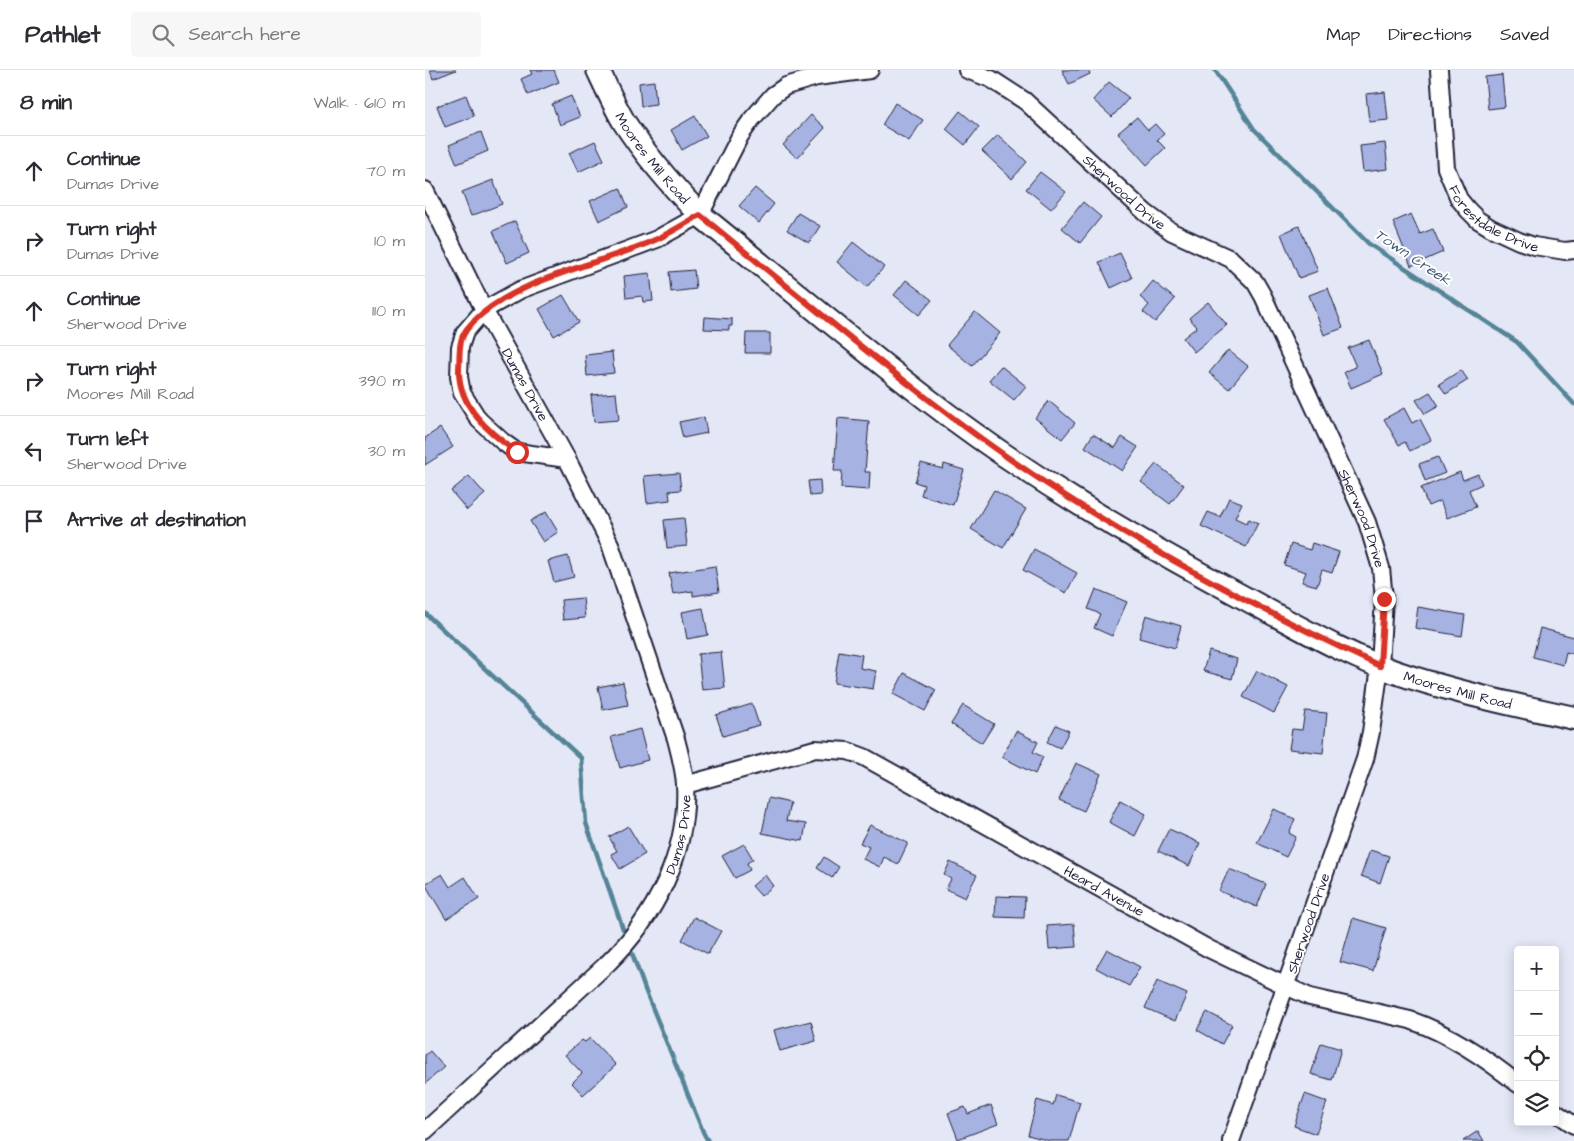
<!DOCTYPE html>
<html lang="en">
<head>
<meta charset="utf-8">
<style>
  body { margin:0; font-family:"Architects Daughter",sans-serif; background:#f7f7f7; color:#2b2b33 }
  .controls { position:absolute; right:15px; bottom:15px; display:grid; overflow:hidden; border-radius:5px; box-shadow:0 2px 12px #0003 }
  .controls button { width:45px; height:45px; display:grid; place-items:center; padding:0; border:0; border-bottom:1px solid #e1e1e2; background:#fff; color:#2b2b33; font:25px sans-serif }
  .stop { position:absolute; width:15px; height:15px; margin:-11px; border:4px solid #d93025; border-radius:50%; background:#fff }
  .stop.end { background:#d93025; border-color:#fff; box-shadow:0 1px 5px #0008 }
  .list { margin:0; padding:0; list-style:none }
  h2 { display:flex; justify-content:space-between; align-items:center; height:65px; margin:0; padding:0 20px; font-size:21px }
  h2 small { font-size:16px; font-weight:400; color:#7c7c81 }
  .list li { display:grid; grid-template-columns:32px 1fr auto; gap:15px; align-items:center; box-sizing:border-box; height:70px; padding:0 20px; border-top:1px solid #e1e1e2 }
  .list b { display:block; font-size:19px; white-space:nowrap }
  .list p { margin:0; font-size:16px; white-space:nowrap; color:#7c7c81 }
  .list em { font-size:16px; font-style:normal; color:#7c7c81 }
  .icon { flex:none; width:28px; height:28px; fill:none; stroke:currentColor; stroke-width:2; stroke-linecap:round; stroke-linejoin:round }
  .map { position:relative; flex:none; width:1149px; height:1071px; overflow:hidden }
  header { display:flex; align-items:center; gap:30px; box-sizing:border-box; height:70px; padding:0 25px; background:#fff; border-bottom:1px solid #e1e1e2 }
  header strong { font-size:24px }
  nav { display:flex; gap:28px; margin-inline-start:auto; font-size:18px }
  .search { width:350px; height:45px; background:#f7f7f7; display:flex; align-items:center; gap:12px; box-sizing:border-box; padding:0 18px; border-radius:5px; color:#7c7c81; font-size:19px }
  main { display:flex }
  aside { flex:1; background:#fff }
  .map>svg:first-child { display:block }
</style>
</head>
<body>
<header>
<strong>Pathlet</strong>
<div class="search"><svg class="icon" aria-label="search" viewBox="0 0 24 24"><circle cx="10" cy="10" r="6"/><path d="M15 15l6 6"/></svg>Search here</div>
<nav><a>Map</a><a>Directions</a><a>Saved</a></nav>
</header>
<main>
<aside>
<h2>8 min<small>Walk · 610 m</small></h2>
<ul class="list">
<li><svg class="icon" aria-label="ahead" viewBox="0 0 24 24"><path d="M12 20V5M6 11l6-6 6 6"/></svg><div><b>Continue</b><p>Dumas Drive</p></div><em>70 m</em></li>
<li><svg class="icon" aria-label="right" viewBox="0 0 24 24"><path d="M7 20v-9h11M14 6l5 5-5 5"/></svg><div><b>Turn right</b><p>Dumas Drive</p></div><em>10 m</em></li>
<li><svg class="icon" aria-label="ahead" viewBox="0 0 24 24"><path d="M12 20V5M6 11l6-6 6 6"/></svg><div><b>Continue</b><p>Sherwood Drive</p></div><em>110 m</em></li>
<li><svg class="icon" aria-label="right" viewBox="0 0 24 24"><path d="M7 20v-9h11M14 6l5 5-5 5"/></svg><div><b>Turn right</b><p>Moores Mill Road</p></div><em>390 m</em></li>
<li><svg class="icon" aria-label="left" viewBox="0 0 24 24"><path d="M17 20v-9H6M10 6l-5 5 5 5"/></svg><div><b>Turn left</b><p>Sherwood Drive</p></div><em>30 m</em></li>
<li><svg class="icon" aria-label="arrive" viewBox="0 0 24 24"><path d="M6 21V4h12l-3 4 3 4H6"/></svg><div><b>Arrive at destination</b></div></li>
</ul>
</aside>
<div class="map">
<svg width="1149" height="1071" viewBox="0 0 1149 1071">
  <rect width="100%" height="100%" fill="#e4e8f6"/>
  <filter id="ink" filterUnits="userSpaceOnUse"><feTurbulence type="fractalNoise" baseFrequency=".02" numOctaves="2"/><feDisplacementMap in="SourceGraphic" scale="10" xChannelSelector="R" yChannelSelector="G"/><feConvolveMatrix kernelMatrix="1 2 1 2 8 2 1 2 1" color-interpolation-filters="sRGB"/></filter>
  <g filter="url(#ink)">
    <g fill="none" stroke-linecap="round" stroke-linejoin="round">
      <!-- stream -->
      <g stroke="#558496" stroke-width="4.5">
        <polyline points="790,0 829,59 944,174 1092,272 1149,334"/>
        <polyline points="0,543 156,688 161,753 198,859"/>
        <polyline points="207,883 221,922 279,1064 283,1071"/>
      </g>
    </g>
    <!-- building -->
    <g fill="#a6b2e2" stroke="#22223b">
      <polygon points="5,0 31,0 8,9"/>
      <polygon points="105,0 129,0 134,12 103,25 96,9 107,4"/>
      <polygon points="637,0 663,0 665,4 644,14"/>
      <polygon points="1077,5 1080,37 1063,39 1060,7"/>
      <polygon points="229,11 231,34 216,36 214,13"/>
      <polygon points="684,12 704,28 687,47 668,30"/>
      <polygon points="960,22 963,50 944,52 941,24"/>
      <polygon points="41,25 49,46 20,57 12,36"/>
      <polygon points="146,26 155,47 135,55 127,34"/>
      <polygon points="470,33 498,50 484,71 457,55"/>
      <polygon points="535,41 554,57 540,75 521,59"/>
      <polygon points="386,45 400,58 372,88 358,75"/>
      <polygon points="270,46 282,66 257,80 246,60"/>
      <polygon points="712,47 723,60 730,54 739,64 732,70 740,78 722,95 693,63"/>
      <polygon points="56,62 63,81 32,94 24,75"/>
      <polygon points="573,65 602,92 587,109 557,81"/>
      <polygon points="170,71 179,90 153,102 144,83"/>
      <polygon points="960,73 963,99 938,102 935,76"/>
      <polygon points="615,102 641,122 626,139 601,119"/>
      <polygon points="68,110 77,134 46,146 37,122"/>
      <polygon points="195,118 203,137 174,151 165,131"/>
      <polygon points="330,118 349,134 334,153 314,136"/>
      <polygon points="658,132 676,147 655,173 637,158"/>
      <polygon points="373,143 395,156 384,173 362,160"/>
      <polygon points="986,144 995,164 1008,159 1018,182 986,196 968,152"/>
      <polygon points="90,151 104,183 82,193 68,161"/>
      <polygon points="874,156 893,201 874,208 856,164"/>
      <polygon points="428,172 459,197 442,217 412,192"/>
      <polygon points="695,183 707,208 686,218 674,192"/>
      <polygon points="269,200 271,219 246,222 244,202"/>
      <polygon points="225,203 228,231 218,232 217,226 201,228 199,206"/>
      <polygon points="481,210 507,230 494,245 469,225"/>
      <polygon points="728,211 750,229 730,252 718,242 724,235 715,227"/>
      <polygon points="903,218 918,258 899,265 884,225"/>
      <polygon points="138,225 154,252 129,266 114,239"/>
      <polygon points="783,232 802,255 769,282 758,268 772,257 764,248"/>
      <polygon points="550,242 575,263 547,296 522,275"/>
      <polygon points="280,247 307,249 307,256 304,256 304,260 279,259"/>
      <polygon points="321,263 345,263 345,283 320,283"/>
      <polygon points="944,270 958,304 926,318 919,302 931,297 923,278"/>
      <polygon points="803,280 823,296 804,319 784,303"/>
      <polygon points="187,282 189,303 162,306 160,285"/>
      <polygon points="576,296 601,316 589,330 564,310"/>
      <polygon points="1036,300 1043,310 1021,324 1014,314"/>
      <polygon points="1005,322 1014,336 1000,344 991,330"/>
      <polygon points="191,323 194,350 169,352 166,325"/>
      <polygon points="624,331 650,353 637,369 610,348"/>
      <polygon points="979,338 987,353 995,349 1006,370 985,381 980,372 974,375 959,349"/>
      <polygon points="279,347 282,363 258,368 254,352"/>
      <polygon points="413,348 444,351 440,402 445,402 444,420 416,418 417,401 409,401"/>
      <polygon points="15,358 28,377 0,395 0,368"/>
      <polygon points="668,364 690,378 697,367 713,377 697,401 660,377"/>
      <polygon points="1013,387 1020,403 1000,411 994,394"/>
      <polygon points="496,393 518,399 519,394 539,400 528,435 496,425 499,415 490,412"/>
      <polygon points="731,394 759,415 745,434 716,412"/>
      <polygon points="1035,402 1038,410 1053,404 1057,414 1044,420 1051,437 1022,448 1015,431 1003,436 996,418"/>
      <polygon points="254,403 256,420 244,421 245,430 222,433 219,406"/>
      <polygon points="44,406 60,424 42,440 26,421"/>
      <polygon points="395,410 396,425 385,426 383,411"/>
      <polygon points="569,420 601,439 578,478 546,459"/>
      <polygon points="804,428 817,433 810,448 821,453 824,449 833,453 821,477 776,456 783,442 795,447"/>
      <polygon points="121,442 133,462 118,472 105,451"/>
      <polygon points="259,448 262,476 242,478 239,450"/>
      <polygon points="887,473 914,482 907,503 897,500 892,516 877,512 881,502 859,495 866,474 885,480"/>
      <polygon points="609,479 652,503 641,523 598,500"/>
      <polygon points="143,486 149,507 129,512 123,491"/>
      <polygon points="290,496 294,522 268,526 268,521 248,524 244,503"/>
      <polygon points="671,519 702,532 687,566 669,558 675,544 663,539"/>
      <polygon points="158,528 160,548 138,550 136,530"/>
      <polygon points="993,537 1040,545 1037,566 990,558"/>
      <polygon points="278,538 283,565 262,569 257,542"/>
      <polygon points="721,545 756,556 750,578 714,568"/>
      <polygon points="1115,558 1149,567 1149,584 1141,582 1138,595 1108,587"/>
      <polygon points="414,581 437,585 435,598 451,601 448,619 409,613"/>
      <polygon points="784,581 812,589 807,609 778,601"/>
      <polygon points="296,582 300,618 277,620 273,584"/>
      <polygon points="832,601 863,617 849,643 818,627"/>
      <polygon points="479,603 511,620 500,641 468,624"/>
      <polygon points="198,612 203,635 178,640 173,617"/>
      <polygon points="327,634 334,655 298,666 291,645"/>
      <polygon points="538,635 569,654 557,673 526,654"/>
      <polygon points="880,641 902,643 898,683 864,679 867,659 877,660"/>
      <polygon points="631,655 644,661 635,678 622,672"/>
      <polygon points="215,659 223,690 195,698 186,667"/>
      <polygon points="591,661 613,672 608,682 618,687 610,704 577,687"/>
      <polygon points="651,693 676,704 659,741 634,730"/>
      <polygon points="344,728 365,733 361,751 381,754 378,771 337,763"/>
      <polygon points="695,730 721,744 710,766 684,752"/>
      <polygon points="849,739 870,749 864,763 871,767 861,787 832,773"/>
      <polygon points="445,755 483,773 473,794 459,787 455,797 438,789 444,777 435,773"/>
      <polygon points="203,756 220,784 195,799 186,784 192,781 184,767"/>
      <polygon points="744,759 775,773 764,796 733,781"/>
      <polygon points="319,774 328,789 322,793 325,800 310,808 297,786"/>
      <polygon points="945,780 964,786 955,813 936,806"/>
      <polygon points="399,787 414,797 407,808 392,798"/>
      <polygon points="525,792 552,805 540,828 521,819 526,809 519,805"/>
      <polygon points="804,799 841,814 832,837 794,821"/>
      <polygon points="17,804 25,817 40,807 54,829 21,849 0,814"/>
      <polygon points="340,805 348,816 336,826 327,816"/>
      <polygon points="571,826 600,827 599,848 570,847"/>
      <polygon points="269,847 296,861 283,884 257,870"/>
      <polygon points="928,848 961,858 948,901 915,892"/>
      <polygon points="649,854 651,877 624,879 622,856"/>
      <polygon points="682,879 715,897 704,916 671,898"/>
      <polygon points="732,911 762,924 750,951 720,938"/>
      <polygon points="782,942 807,955 797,974 772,960"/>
      <polygon points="386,951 391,971 355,981 349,960"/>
      <polygon points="165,968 191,995 158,1025 147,1013 157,1003 140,985 157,970 160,972"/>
      <polygon points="896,973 916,979 907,1010 886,1004"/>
      <polygon points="5,981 19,997 0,1014 0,985"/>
      <polygon points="880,1024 902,1032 891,1064 869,1056"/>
      <polygon points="631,1025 655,1032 644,1071 625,1071 603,1065 612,1030 628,1035"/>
      <polygon points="566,1035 573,1054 533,1069 523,1043 540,1037 543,1044"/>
      <polygon points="1053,1061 1059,1071 1038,1071"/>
    </g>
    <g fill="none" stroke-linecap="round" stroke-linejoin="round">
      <defs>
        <g id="street">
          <path id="s1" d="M542 0 566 9 600 31 721 143 747 162 806 189 830 212 838 226 942 452 956 498 959 529 955 596 946 662 940 689 806 1071"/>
          <path id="s2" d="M1014 0 1021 98 1034 129 1043 140 1053 150 1066 158 1094 171 1109 176 1140 181 1149 180"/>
          <path id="s3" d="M0 120 59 240 142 389"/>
          <path id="s4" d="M260 715 390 679 423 681 439 687 784 879 861 916 885 927 985 950C1025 964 1059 987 1093 1014"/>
          <polyline points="1130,1042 1149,1055"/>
          <path id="s5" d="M0 1061 183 893C230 847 264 782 260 714 259 699 255 684 251 669L185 474 142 389 92 382 78 372 54 350 37 323 34 307 35 277 40 262 59 240 95 220 232 169 275 145 315 66 327 49 348 25 361 16 392 7 445 0"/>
        </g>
        <g id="secondary">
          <path id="s6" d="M173 0C181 17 189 35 199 52 221 86 247 116 275 145 351 206 425 270 502 329 599 404 706 467 814 525 868 554 927 589 985 607 1039 624 1094 636 1149 648"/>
        </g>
      </defs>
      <!-- street casing -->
      <use href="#street" stroke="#22223b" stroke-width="20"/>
      <!-- secondary casing -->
      <use href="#secondary" stroke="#22223b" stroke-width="26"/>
      <!-- street -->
      <use href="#street" stroke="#fff" stroke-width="16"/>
      <!-- secondary -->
      <use href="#secondary" stroke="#fff" stroke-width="22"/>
    </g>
  </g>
  <g fill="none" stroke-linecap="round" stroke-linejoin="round" filter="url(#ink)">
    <!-- route -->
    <path stroke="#d93025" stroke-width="6" d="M92 382C64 363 33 336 34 299 35 287 33 272 40 262 41 259 45 256 47 253 90 208 176 195 232 169 247 162 261 153 275 145 376 227 475 312 582 387 699 468 826 536 955 596L959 529"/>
  </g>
  <g text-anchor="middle" stroke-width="4" stroke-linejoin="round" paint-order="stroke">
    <!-- street labels -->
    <g font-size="14" fill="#22223b" stroke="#fff">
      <text dy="5" stroke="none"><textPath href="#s6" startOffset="104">Moores Mill Road</textPath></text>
      <text dy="5" stroke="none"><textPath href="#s1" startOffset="201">Sherwood Drive</textPath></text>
      <text dy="5" stroke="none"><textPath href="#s2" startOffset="172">Forestdale Drive</textPath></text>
      <text dy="5" stroke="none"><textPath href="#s3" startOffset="219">Dumas Drive</textPath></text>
      <text dy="5" stroke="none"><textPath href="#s1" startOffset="621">Sherwood Drive</textPath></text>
      <text dy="5" stroke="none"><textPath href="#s6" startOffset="1079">Moores Mill Road</textPath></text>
      <text dy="5" stroke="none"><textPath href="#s5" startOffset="398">Dumas Drive</textPath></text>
      <text dy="5" stroke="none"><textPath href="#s4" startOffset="460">Heard Avenue</textPath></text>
      <text transform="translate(883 853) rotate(-71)" y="5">Sherwood Drive</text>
    </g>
    <!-- water labels -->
    <g font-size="15" font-style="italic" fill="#405b70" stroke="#fff">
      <text transform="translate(988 187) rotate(34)" y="5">Town Creek</text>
    </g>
  </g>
</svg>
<div class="controls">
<button>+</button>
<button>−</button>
<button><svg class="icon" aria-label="locate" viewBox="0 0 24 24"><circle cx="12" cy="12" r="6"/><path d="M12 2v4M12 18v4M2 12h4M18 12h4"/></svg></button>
<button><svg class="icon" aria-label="layers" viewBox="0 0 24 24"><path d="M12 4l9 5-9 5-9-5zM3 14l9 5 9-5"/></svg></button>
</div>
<div class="stop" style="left:92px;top:382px"></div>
<div class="stop end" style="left:959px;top:529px"></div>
</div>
</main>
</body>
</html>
